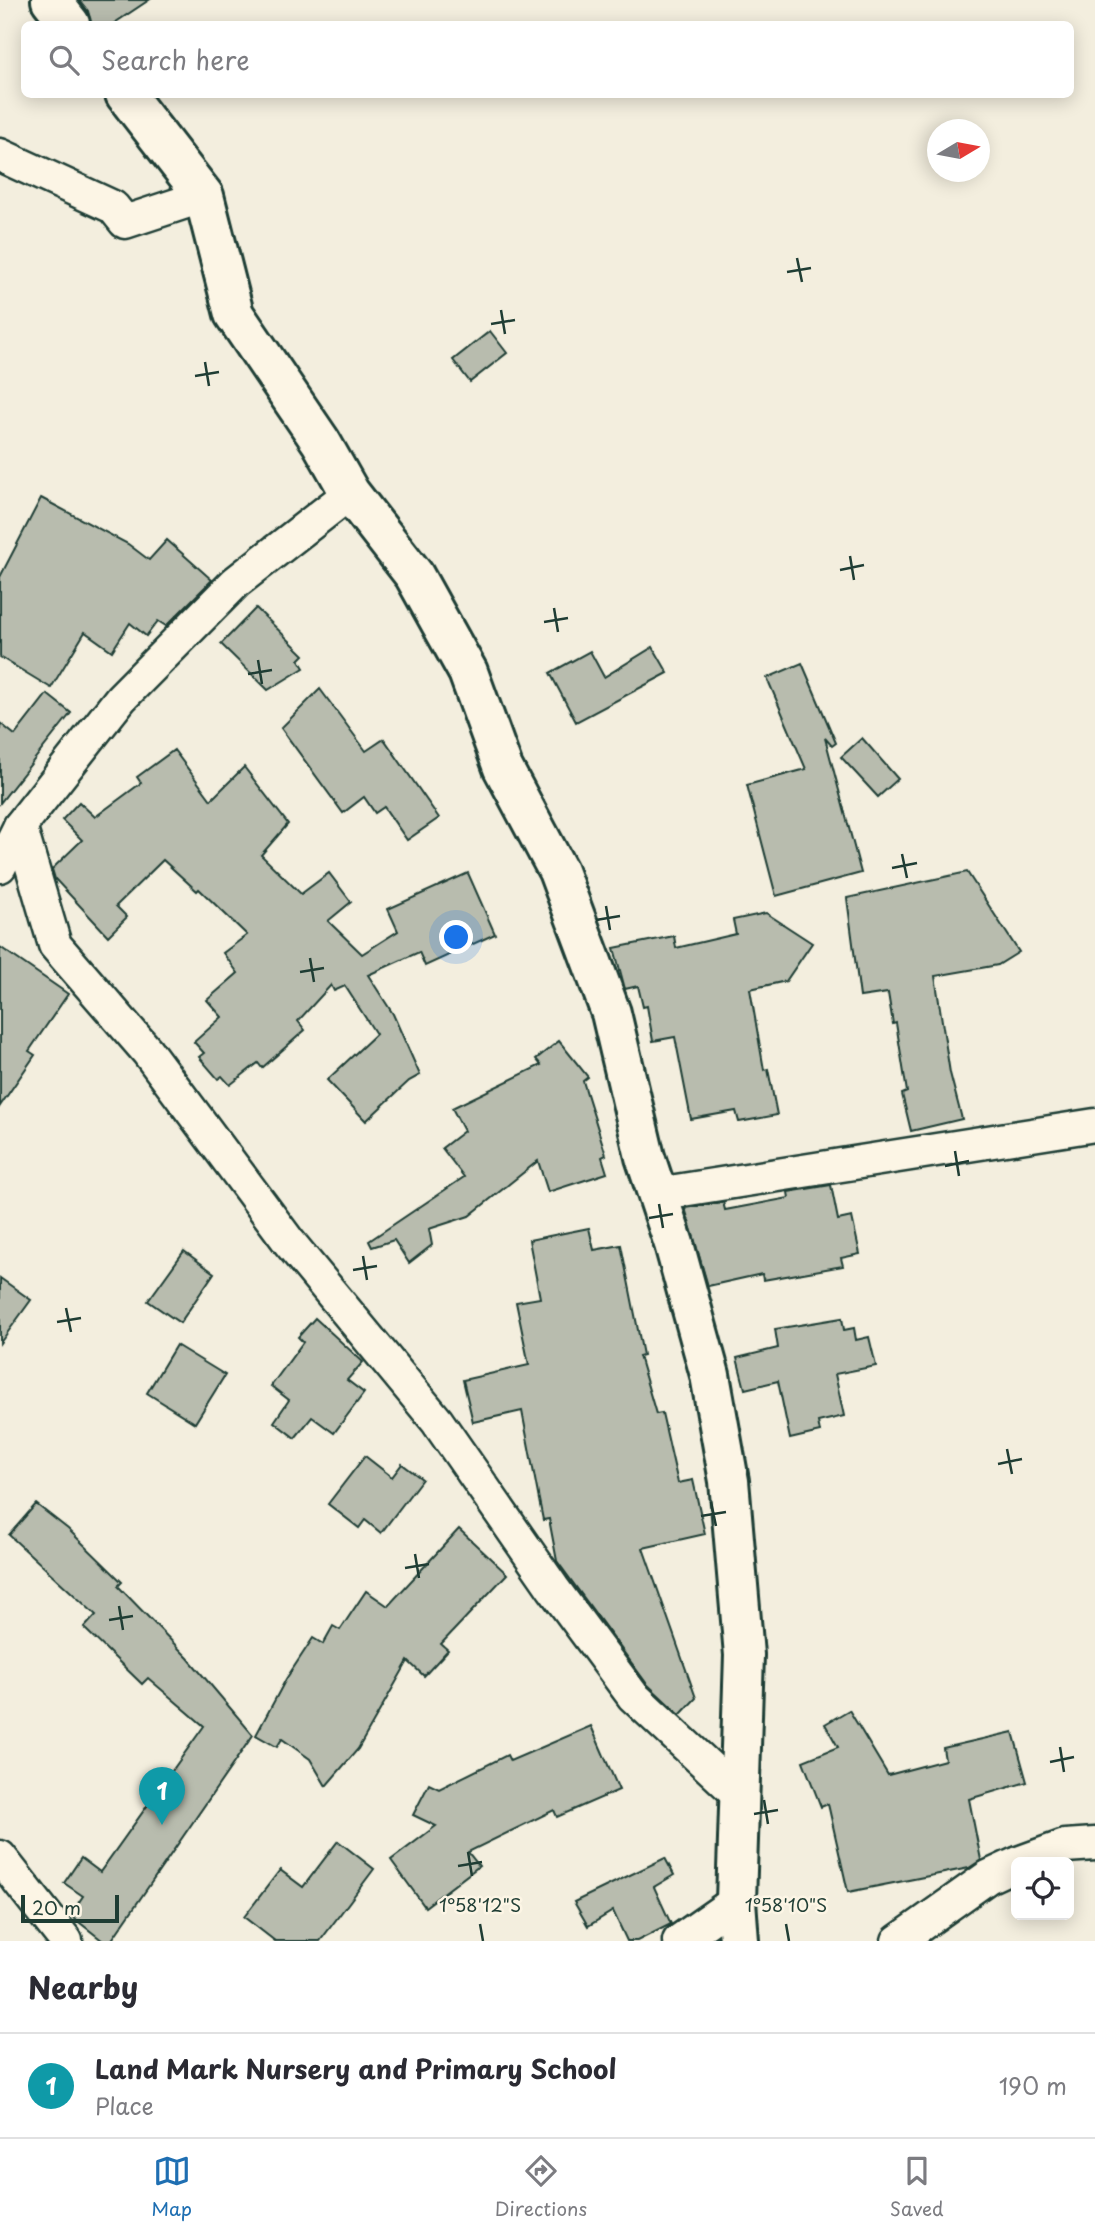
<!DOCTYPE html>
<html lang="en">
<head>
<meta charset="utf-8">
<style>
  body { margin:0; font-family:"Playpen Sans",sans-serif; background:#f7f7f7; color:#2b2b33 }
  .controls { position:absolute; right:21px; bottom:21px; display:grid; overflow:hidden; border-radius:10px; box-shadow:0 4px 18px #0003 }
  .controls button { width:63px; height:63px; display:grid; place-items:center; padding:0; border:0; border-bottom:2px solid #e1e1e2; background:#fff; color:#2b2b33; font:35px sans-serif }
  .compass { position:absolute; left:927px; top:119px; width:63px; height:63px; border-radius:50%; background:#fff; box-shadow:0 4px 18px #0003; rotate:80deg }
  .scale { position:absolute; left:21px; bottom:18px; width:98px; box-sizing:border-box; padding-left:7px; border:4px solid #1f3d34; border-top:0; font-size:19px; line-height:24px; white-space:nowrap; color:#1f3d34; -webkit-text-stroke:5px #fcf5e5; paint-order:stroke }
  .you { position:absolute; left:457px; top:938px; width:24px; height:24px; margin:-18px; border:5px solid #fff; border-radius:50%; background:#1a73e8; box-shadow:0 0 0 10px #1a73e833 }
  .badge { display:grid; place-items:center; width:46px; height:46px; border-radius:50%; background:#1f6fb2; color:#fff; font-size:23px; font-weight:700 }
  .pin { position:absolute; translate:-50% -58px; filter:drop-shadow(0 2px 4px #0008) }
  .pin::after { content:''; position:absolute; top:37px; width:24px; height:21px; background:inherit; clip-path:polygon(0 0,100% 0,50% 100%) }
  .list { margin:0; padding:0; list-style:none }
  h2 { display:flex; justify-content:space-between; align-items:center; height:91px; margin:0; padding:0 28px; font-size:30px }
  h2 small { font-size:23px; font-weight:400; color:#7c7c81 }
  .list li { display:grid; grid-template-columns:46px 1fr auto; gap:21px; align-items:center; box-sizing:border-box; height:105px; padding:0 28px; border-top:2px solid #e1e1e2 }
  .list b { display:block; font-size:26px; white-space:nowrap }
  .list p { margin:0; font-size:23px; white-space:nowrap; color:#7c7c81 }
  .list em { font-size:23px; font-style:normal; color:#7c7c81 }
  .icon { flex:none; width:38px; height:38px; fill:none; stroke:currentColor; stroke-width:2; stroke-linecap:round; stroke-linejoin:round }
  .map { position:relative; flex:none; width:1095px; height:1941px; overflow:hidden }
  .search { position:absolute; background:#fff; box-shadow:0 4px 18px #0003; left:21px; right:21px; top:21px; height:77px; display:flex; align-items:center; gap:18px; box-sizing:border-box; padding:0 24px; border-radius:10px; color:#7c7c81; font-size:26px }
  .sheet { height:196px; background:#fff }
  nav { display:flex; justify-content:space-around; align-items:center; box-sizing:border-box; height:98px; border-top:2px solid #e1e1e2; background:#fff; font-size:19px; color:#7c7c81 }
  nav a { display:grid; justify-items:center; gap:4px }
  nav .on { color:#1f6fb2 }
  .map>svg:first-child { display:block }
</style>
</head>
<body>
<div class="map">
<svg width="1095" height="1941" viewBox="0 0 1095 1941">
  <rect width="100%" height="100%" fill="#f3eede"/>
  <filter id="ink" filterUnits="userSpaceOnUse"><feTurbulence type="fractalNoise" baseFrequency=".0143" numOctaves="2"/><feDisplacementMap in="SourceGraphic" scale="14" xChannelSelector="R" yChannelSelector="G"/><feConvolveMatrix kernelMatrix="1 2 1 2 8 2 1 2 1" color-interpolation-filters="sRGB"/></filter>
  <g filter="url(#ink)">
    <!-- building -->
    <g fill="#b8bcae" stroke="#1f3d34" stroke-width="2">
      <polygon points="79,0 149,0 113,24 91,24 88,11"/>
      <polygon points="490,331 507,353 470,382 453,360"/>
      <polygon points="41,498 128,544 149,560 167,540 212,580 166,626 158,621 146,636 130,623 112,651 85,632 51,688 0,657 0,577"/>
      <polygon points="256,608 304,655 299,660 304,668 268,690 221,644"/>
      <polygon points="653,647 668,673 576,722 550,673 590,651 604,677"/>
      <polygon points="802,663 836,743 832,746 825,738 861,873 776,896 747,785 806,769 767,678"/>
      <polygon points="320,689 366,751 384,739 439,818 407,840 384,807 375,813 364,797 343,813 281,728"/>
      <polygon points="47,694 71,713 0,803 0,723 15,735"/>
      <polygon points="862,738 898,779 878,797 841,757"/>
      <polygon points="174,750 211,800 244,767 288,824 261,855 301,894 329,873 351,902 328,921 362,954 398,931 388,909 468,873 495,934 425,966 419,952 368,975 393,1014 420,1075 409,1081 366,1121 327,1080 376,1034 345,986 334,991 331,985 298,1021 305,1030 262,1068 258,1063 230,1085 222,1076 218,1079 199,1057 204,1053 194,1042 222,1017 207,1000 238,973 223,953 247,935 199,889 197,891 163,860 116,906 127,917 108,936 55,879 52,869 82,840 62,820 79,802 95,817 141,783 137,777"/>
      <polygon points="967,872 1019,952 998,965 935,976 950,1073 962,1119 911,1131 902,1094 907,1092 896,1023 893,1024 888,993 860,997 847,898"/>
      <polygon points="766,913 812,943 786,981 750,989 764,1070 768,1069 777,1115 739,1122 736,1111 691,1119 675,1037 653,1041 647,1006 643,1007 638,986 625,989 614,948 674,936 676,948 736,934 733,920"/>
      <polygon points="0,947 68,994 29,1051 35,1055 0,1106"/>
      <polygon points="559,1041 588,1077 583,1081 606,1155 602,1157 607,1173 548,1192 538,1161 469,1216 429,1229 432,1245 409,1263 394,1240 372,1247 369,1241 464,1177 442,1148 464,1131 452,1108 541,1065 536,1059"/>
      <polygon points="831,1185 838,1220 852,1217 860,1254 841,1258 843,1266 763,1280 762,1274 708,1286 685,1208 723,1202 725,1210 789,1198 788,1192"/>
      <polygon points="589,1228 594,1250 621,1245 643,1355 639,1356 656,1414 662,1413 678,1483 693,1480 705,1534 643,1548 696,1698 680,1715 647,1684 557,1561 549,1519 543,1520 539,1500 522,1411 473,1422 463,1380 529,1365 516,1302 540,1298 529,1240"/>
      <polygon points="184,1251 214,1273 180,1323 148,1301"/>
      <polygon points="0,1278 31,1300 0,1343"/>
      <polygon points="315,1318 363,1362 347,1380 364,1393 334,1433 312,1417 295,1438 274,1422 289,1400 271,1386 303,1342 298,1337"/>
      <polygon points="842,1318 844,1330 854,1328 856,1340 869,1337 876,1366 835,1374 844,1416 818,1422 820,1432 790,1439 778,1381 745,1389 737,1358 778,1348 775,1329"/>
      <polygon points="176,1345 225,1375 195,1423 147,1393"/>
      <polygon points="365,1456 392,1477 402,1464 422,1479 381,1533 365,1520 359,1528 328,1504"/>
      <polygon points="36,1504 68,1529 122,1582 118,1586 188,1658 253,1735 111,1941 103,1941 70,1915 83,1896 64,1883 81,1858 100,1872 204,1726 148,1678 142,1684 84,1628 96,1615 9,1535"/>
      <polygon points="459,1529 507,1574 441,1644 448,1650 424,1676 408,1661 358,1749 326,1786 310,1759 282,1739 277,1747 256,1735 286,1679 313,1638 323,1644 333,1626 340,1630 366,1591 388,1606"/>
      <polygon points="849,1710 888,1775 945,1760 943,1748 1013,1732 1027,1782 969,1799 981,1860 969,1868 848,1892 828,1804 821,1807 803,1761 838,1747 825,1724"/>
      <polygon points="591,1726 619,1790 557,1817 554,1810 468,1852 479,1866 425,1907 391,1860 436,1826 413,1815 429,1784 439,1789 507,1755 510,1761"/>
      <polygon points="338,1841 374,1869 320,1941 275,1941 244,1917 280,1870 303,1887"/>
      <polygon points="665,1858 674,1875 654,1887 671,1924 637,1941 627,1941 613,1911 588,1926 574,1902"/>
    </g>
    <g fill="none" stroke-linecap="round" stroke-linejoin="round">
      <defs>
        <g id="minor">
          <polyline points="0,155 113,207 125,222 204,196"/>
          <polyline points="20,826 55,945 147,1051 289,1242 437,1421 553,1588 633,1696 738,1794"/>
          <polyline points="0,866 20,826 121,698 236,582 350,493"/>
          <polyline points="657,1194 1095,1125"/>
          <polyline points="0,1857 66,1941"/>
          <polyline points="1021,1862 1065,1846 1095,1844"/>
          <polyline points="679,1941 736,1901"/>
          <polyline points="898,1941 988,1877 1016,1864"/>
        </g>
        <g id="secondary">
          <polyline points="51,0 70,24"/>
          <polyline points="125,94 204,196 234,314 321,442 350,493 414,575 468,672 503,768 558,871 611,1013 645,1157 674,1244 710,1375 729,1481 744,1655 736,1901 739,1941"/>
        </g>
      </defs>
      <!-- minor casing -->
      <use href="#minor" stroke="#1f3d34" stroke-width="37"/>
      <!-- secondary casing -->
      <use href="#secondary" stroke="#1f3d34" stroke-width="44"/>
      <!-- minor -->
      <use href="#minor" stroke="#fcf5e5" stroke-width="32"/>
      <!-- secondary -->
      <use href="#secondary" stroke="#fcf5e5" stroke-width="38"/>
    </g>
  </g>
  <!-- ticks -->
  <path fill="none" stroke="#1f3d34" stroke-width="2.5" d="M797 258 802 282M787 272 811 268M501 310 505 334M491 324 515 320M205 362 209 386M195 376 219 372M850 556 854 580M840 570 864 565M554 608 558 632M544 622 568 618M258 660 262 684M248 674 272 670M902 854 907 878M892 868 917 863M606 906 610 930M596 920 620 916M310 958 314 982M300 972 324 968M955 1151 959 1176M945 1166 969 1161M659 1204 663 1228M649 1218 673 1214M363 1256 367 1280M353 1270 377 1266M66 1308 71 1332M57 1322 81 1318M1007 1449 1012 1474M998 1464 1022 1459M711 1502 716 1526M701 1516 726 1512M415 1554 419 1578M405 1568 429 1564M119 1606 123 1630M109 1620 133 1616M1060 1747 1064 1772M1050 1762 1074 1757M764 1800 768 1824M754 1814 778 1810M468 1852 472 1876M458 1866 482 1862M480 1924 483 1941M786 1924 789 1941"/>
  <g font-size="18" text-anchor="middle" fill="#1f3d34" stroke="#fcf5e5" stroke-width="5" stroke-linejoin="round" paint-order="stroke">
    <text x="480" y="1912">1°58'12"S</text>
    <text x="786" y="1912">1°58'10"S</text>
  </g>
</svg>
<div class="controls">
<button><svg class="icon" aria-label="locate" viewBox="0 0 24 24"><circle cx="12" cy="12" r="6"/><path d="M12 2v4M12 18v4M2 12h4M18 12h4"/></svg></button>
</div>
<svg class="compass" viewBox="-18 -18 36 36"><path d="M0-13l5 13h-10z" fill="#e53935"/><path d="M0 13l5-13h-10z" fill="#7c7c81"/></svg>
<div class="scale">20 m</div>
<div class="you"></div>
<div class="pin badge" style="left:162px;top:1825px;background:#0f9aa8">1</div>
<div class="search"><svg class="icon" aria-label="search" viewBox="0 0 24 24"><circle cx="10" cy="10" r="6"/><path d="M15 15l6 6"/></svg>Search here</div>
</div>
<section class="sheet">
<h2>Nearby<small></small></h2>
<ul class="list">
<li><span class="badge" style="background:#0f9aa8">1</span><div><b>Land Mark Nursery and Primary School</b><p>Place</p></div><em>190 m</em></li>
</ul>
</section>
<nav>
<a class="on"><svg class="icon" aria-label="map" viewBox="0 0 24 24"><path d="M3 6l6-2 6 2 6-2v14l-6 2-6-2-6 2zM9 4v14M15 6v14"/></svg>Map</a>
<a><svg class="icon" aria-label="directions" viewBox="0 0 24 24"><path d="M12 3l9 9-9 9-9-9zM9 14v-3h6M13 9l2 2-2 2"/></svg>Directions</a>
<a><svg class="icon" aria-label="saved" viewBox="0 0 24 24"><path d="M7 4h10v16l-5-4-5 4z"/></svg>Saved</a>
</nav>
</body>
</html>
